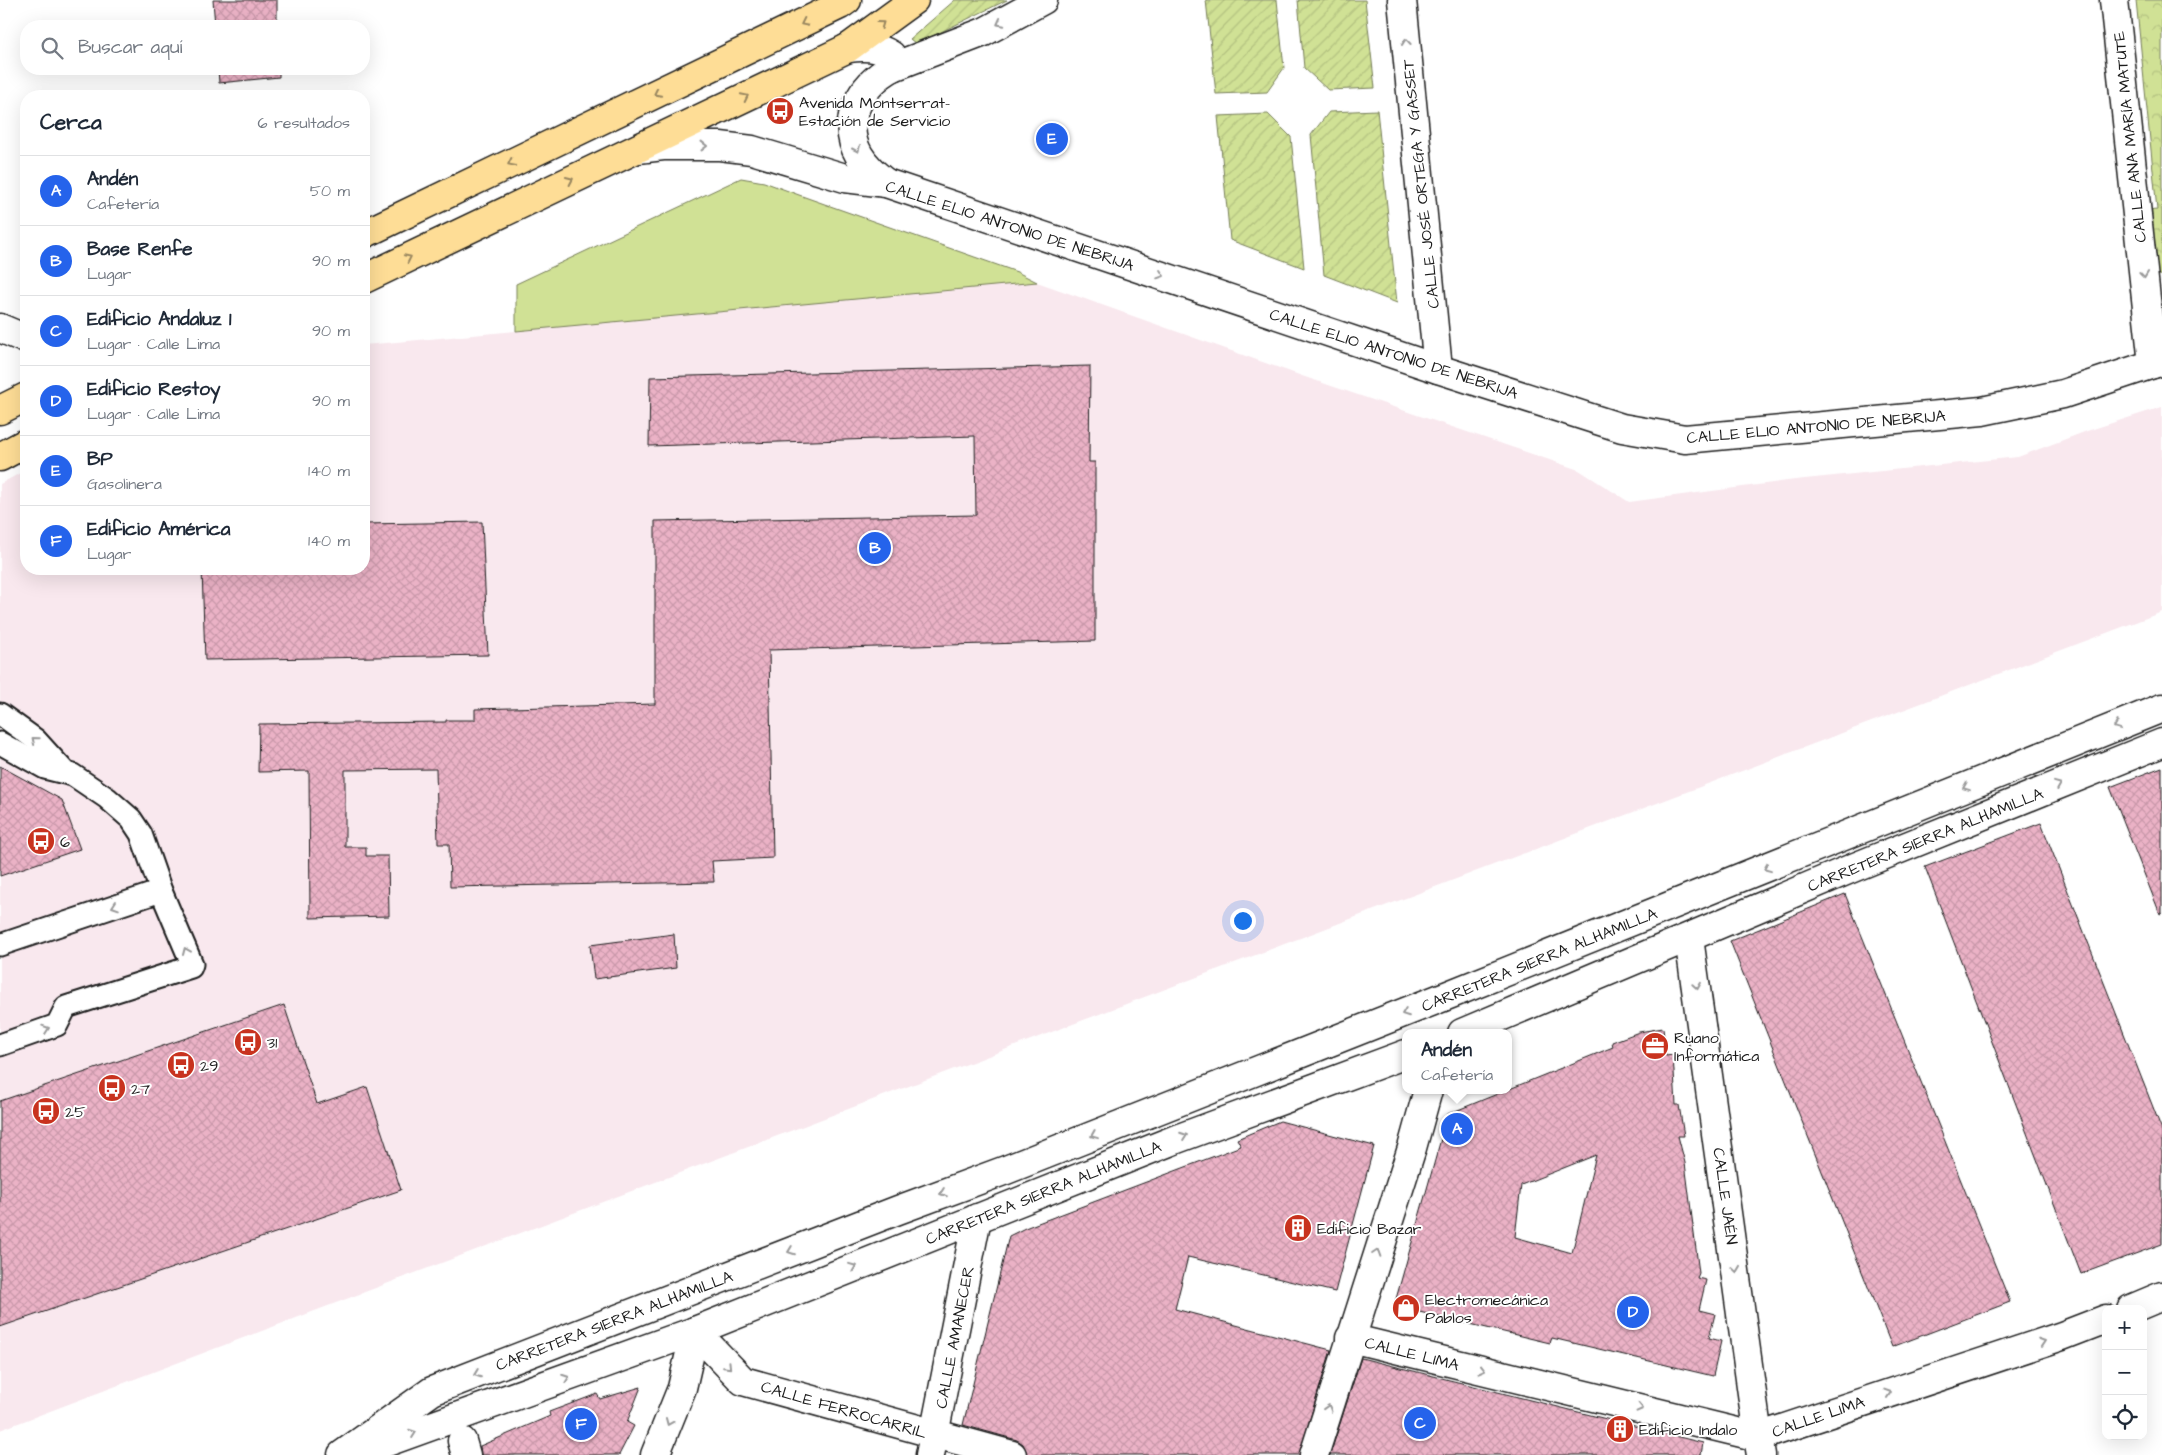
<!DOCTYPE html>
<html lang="es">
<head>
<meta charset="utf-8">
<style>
  body { margin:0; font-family:"Architects Daughter",sans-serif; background:#f6f6f7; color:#1f2937 }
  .controls { position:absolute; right:15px; bottom:15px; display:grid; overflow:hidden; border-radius:10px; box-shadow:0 5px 20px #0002 }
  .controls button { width:45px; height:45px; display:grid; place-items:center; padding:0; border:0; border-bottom:1px solid #e0e1e3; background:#fff; color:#1f2937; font:25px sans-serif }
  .you { position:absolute; left:1242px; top:920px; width:18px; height:18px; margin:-12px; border:4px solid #fff; border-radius:50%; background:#1a73e8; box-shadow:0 0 0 8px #1a73e833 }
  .badge { display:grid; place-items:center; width:32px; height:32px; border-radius:50%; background:#2563eb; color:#fff; font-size:16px; font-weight:700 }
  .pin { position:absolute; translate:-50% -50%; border:2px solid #fff; box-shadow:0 1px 5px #0006 }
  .popup { position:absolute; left:1402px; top:1029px; width:110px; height:65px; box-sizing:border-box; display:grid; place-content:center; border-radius:10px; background:#fff; filter:drop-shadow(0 1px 4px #0005); font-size:16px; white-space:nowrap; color:#747a83 }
  .popup b { font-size:19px; color:#1f2937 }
  .popup::after { content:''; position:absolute; left:50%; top:100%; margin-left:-10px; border:10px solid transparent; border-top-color:#fff }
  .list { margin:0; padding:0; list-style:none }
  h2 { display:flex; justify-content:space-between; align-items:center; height:65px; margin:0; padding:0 20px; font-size:21px }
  h2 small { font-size:16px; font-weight:400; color:#747a83 }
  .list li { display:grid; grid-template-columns:32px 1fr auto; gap:15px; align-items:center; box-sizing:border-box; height:70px; padding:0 20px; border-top:1px solid #e0e1e3 }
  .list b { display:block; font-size:19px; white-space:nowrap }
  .list p { margin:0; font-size:16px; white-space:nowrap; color:#747a83 }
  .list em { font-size:16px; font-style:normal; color:#747a83 }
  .icon { flex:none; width:28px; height:28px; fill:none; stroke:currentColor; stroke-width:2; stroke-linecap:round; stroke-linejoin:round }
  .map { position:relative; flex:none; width:2162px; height:1455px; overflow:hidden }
  .search { position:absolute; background:#fff; box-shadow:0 5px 20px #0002; left:20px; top:20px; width:350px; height:55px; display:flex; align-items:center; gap:12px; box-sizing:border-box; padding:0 18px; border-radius:20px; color:#747a83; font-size:19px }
  .panel { position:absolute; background:#fff; box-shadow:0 5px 20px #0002; left:20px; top:90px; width:350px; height:485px; border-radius:20px }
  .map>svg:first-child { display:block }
</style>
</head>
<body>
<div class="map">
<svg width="2162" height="1455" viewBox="0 0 2162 1455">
  <defs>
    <pattern id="park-crowns" width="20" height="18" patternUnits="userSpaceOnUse" patternTransform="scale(1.25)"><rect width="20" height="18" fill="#d0e195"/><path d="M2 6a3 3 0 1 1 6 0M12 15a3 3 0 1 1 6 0" fill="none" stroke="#b2c080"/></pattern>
    <pattern id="garden-furrows" width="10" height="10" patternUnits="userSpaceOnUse" patternTransform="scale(1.25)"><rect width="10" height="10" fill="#d0e195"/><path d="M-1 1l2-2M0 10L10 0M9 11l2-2" fill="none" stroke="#b2c080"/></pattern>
    <pattern id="building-cross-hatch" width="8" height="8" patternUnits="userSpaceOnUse" patternTransform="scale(1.25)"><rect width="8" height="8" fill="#ebb2c6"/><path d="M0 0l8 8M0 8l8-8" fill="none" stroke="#c998aa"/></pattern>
  </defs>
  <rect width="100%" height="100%" fill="#fff"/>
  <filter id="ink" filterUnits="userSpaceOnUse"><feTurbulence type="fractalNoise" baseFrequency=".02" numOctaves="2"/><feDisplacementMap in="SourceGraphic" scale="10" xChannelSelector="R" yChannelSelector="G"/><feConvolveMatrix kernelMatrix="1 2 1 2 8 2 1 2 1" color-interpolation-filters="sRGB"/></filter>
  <g filter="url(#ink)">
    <!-- built -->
    <polygon fill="#f9e8ee" points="741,178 764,182 1017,272 1037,282 1302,376 1579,470 1629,502 1795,480 2018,457 2087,431 2162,407 2162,612 0,1430 0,484 26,470 26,569 364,569 364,345 516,331 516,284"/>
    <!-- grass -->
    <polygon fill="#d0e195" stroke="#767e58" points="741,178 764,182 799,195 1017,272 1037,282 516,331 516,284"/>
    <!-- park -->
    <polygon fill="url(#park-crowns)" stroke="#767e58" points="2136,0 2162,0 2162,275 2153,276 2144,211 2157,210"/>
    <!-- garden -->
    <g fill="url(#garden-furrows)" stroke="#767e58">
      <polygon points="955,0 1007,0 916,44 910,39"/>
      <polygon points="1206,0 1277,0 1284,68 1267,92 1216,94"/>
      <polygon points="1298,0 1365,0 1375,88 1328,90 1304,68"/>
      <polygon points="1377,110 1397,303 1324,275 1311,135 1329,112"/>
      <polygon points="1268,114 1291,137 1304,268 1230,240 1218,116"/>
    </g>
    <!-- building -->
    <g fill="url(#building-cross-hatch)" stroke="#1c1c1c" fill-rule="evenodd">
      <polygon points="213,0 277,0 277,26 215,26"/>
      <polygon points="218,69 279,69 279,77 219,83"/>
      <polygon points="1090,366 1089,462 1095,462 1095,641 769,650 773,858 712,861 714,882 450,887 449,844 438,844 436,769 345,770 345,847 366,847 366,856 388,856 389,916 310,918 309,771 258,772 259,724 446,722 446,720 475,720 475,709 655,704 655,521 976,515 975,436 649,446 650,377"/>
      <polygon points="482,522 488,655 205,660 202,569 364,569 364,524"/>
      <polygon points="0,766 62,800 80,849 0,876"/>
      <polygon points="2162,767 2162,913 2160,914 2110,787"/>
      <polygon points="2041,823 2162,1130 2162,1244 2081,1274 1925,867"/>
      <polygon points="1845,894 2010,1302 1892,1347 1730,941"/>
      <polygon points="674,934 676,968 594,979 590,945"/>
      <polygon points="284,1005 317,1104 367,1087 401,1190 0,1327 0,1101"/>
      <path d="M1663 1028 1666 1056 1673 1055 1676 1105H1679L1684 1136H1678L1685 1163 1699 1273 1697 1278 1706 1280 1699 1310 1715 1314 1709 1338 1721 1341 1713 1376 1552 1338 1550 1343 1394 1306 1448 1114 1613 1047 1612 1042 1639 1032ZM1596 1155 1572 1253 1515 1237 1521 1185Z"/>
      <polygon points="1280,1121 1374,1146 1335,1292 1188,1257 1175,1309 1331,1350 1299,1455 1027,1455 1023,1444 1017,1440 963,1425 1009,1236 1025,1228 1241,1146 1237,1139"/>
      <polygon points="1361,1358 1703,1443 1701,1455 1330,1455"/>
      <polygon points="641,1387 627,1422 634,1426 619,1455 481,1455 480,1446 550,1416 549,1412 597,1394 600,1399"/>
    </g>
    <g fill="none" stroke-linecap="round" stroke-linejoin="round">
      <defs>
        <g id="lane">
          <polyline points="0,714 36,740 65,772"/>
          <polyline points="0,743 45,768 73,775 107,798 131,819 141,834 161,891 192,964 191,967 66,1007 57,1025 0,1045"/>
          <polyline points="0,945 161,891"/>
        </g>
        <g id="street">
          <polyline points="1402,0 1438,369"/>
          <polyline points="2114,0 2153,364"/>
          <path d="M848 48C864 46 877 46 891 55L893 67"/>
          <polyline points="638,149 663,146 720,146 752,150 845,178 886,183 1438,369 1622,428 1685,439 1982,411 2063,394 2162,361"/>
          <path d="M886 183C876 175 866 167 859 155 839 121 862 84 893 67L984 32 1043 0"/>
          <polyline points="0,328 26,339"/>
          <polyline points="695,1331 743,1381 1012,1455"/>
          <polyline points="1350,1338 1758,1437 1761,1455"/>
          <polyline points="462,1441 466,1455"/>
          <polyline points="655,1455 682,1388 695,1331"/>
          <polyline points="930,1455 977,1218"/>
          <polyline points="1314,1455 1412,1148 1428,1090"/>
        </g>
        <g id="secondary">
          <polyline points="1689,938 1758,1437 2062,1336 2106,1319"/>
          <polyline points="1462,1033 1855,867 2162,743"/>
          <polyline points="2131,1309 2162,1296"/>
          <polyline points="365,1450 695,1331 1174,1140 1406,1054"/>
          <polyline points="342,1455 432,1391 898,1210 1006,1170 1451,994 2162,708"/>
        </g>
        <g id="primary">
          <polyline points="364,234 840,5 847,0"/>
          <polyline points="364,279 848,48 914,0"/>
          <polyline points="0,410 26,397"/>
          <polyline points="0,457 26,443"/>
        </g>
      </defs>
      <!-- lane casing -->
      <use href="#lane" stroke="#1c1c1c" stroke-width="25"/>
      <!-- street casing -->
      <use href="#street" stroke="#1c1c1c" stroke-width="31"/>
      <!-- secondary casing -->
      <use href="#secondary" stroke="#1c1c1c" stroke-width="31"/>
      <!-- primary casing -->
      <use href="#primary" stroke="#1c1c1c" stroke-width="31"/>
      <!-- lane -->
      <use href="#lane" stroke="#fff" stroke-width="21"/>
      <!-- street -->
      <use href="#street" stroke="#fff" stroke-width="28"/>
      <!-- secondary -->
      <use href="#secondary" stroke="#fff" stroke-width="28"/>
      <!-- primary -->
      <use href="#primary" stroke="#fedd96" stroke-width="28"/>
    </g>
    <!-- one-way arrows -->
    <defs><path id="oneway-chevron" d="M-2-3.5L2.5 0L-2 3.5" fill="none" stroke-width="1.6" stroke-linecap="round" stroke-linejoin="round" transform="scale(1.25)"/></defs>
    <g stroke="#98865f">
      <use href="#oneway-chevron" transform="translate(804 23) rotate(154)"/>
      <use href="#oneway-chevron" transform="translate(881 24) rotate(-36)"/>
      <use href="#oneway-chevron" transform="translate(657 93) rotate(154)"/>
      <use href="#oneway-chevron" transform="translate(745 97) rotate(-26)"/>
      <use href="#oneway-chevron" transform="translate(511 163) rotate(154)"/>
      <use href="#oneway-chevron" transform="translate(570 180) rotate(-25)"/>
      <use href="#oneway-chevron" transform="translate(408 258) rotate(-26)"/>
    </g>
    <g stroke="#999">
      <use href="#oneway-chevron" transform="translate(1000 23) rotate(152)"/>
      <use href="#oneway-chevron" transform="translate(1406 42) rotate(-96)"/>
      <use href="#oneway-chevron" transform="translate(704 146)"/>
      <use href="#oneway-chevron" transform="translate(857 149) rotate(66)"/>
      <use href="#oneway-chevron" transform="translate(1161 275) rotate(19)"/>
      <use href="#oneway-chevron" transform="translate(2144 275) rotate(84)"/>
      <use href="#oneway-chevron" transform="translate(2117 726) rotate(158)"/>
      <use href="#oneway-chevron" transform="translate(35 740) rotate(-141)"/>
      <use href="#oneway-chevron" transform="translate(2058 785) rotate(-22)"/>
      <use href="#oneway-chevron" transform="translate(1966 787) rotate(158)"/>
      <use href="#oneway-chevron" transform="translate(1767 868) rotate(158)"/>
      <use href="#oneway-chevron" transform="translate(115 906) rotate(161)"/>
      <use href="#oneway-chevron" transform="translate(186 951) rotate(-113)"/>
      <use href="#oneway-chevron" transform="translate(1697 986) rotate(81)"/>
      <use href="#oneway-chevron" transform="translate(1405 1013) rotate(159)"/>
      <use href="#oneway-chevron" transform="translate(46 1029) rotate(-19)"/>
      <use href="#oneway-chevron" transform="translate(1094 1135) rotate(158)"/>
      <use href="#oneway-chevron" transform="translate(1184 1136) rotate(-20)"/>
      <use href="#oneway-chevron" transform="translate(943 1193) rotate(160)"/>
      <use href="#oneway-chevron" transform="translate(791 1251) rotate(159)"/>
      <use href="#oneway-chevron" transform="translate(1377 1253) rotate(-72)"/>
      <use href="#oneway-chevron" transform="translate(853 1267) rotate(-22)"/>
      <use href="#oneway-chevron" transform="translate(1736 1269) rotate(82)"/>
      <use href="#oneway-chevron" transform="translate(2042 1342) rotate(-18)"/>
      <use href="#oneway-chevron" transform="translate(728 1366) rotate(46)"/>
      <use href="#oneway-chevron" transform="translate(1482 1370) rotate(14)"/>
      <use href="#oneway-chevron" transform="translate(477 1374) rotate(159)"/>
      <use href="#oneway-chevron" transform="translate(566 1378) rotate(-20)"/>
      <use href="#oneway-chevron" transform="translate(1888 1393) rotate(-18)"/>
      <use href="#oneway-chevron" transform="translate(1328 1408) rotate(-73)"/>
      <use href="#oneway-chevron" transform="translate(1640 1408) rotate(14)"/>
      <use href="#oneway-chevron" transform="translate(669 1422) rotate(113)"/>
      <use href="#oneway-chevron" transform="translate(413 1433) rotate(-20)"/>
    </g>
  </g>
  <!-- icons -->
  <defs>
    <symbol id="bus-disc" viewBox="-11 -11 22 22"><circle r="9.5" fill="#c8321e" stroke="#fff"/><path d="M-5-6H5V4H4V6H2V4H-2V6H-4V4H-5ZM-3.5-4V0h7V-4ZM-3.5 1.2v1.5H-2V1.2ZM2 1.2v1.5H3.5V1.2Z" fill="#fff"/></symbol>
    <symbol id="office-disc" viewBox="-11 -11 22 22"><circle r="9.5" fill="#c8321e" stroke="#fff"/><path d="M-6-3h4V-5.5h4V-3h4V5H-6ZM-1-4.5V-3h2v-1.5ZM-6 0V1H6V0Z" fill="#fff"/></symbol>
    <symbol id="building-disc" viewBox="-11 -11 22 22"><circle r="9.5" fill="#c8321e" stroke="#fff"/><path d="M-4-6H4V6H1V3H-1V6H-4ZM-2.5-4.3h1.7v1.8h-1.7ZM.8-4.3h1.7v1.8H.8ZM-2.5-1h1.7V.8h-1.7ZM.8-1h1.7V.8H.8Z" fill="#fff"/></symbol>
    <symbol id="shop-disc" viewBox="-11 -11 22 22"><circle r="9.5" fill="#c8321e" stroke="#fff"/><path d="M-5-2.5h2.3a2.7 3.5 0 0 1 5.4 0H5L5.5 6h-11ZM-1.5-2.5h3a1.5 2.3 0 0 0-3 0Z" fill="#fff"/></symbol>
  </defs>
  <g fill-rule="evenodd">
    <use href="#bus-disc" x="764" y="95" width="32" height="32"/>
    <use href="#bus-disc" x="25" y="825" width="32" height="32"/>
    <use href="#bus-disc" x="232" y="1026" width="32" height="32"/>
    <use href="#office-disc" x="1639" y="1030" width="32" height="32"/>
    <use href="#bus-disc" x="165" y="1049" width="32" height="32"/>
    <use href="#bus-disc" x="96" y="1072" width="32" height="32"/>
    <use href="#bus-disc" x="30" y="1095" width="32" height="32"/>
    <use href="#building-disc" x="1282" y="1212" width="32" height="32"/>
    <use href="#shop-disc" x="1390" y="1292" width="32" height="32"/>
    <use href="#building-disc" x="1604" y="1413" width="32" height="32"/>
  </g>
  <g text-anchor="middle" stroke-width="4" stroke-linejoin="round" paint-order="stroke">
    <!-- poi labels -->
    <g font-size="16" fill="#1c1c1c" stroke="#fff" text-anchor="start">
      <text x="799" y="108">Avenida Montserrat-<tspan x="799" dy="18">Estación de Servicio</tspan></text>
      <text x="60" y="847">6</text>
      <text x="1674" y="1043">Ruano<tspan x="1674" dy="18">Informática</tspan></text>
      <text x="267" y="1048">31</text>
      <text x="200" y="1071">29</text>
      <text x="131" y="1094">27</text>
      <text x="65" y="1117">25</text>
      <text x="1317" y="1234">Edificio Bazar</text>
      <text x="1425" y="1305">Electromecánica<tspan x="1425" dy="18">Pablos</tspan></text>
      <text x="1639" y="1435">Edificio Indalo</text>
    </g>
    <!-- street labels -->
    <g font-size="16" fill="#1c1c1c" stroke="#fff">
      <text transform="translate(2129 137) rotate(-96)" y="6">CALLE ANA MARÍA MATUTE</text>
      <text transform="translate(1420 184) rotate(-96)" y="6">CALLE JOSÉ ORTEGA Y GASSET</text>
      <text transform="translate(1010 225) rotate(18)" y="6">CALLE ELIO ANTONIO DE NEBRIJA</text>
      <text transform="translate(1394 353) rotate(18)" y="6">CALLE ELIO ANTONIO DE NEBRIJA</text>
      <text transform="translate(1816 426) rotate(-5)" y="6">CALLE ELIO ANTONIO DE NEBRIJA</text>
      <text transform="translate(1925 839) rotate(-22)" y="6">CARRETERA SIERRA ALHAMILLA</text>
      <text transform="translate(1539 959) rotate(-22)" y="6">CARRETERA SIERRA ALHAMILLA</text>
      <text transform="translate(1043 1192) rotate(-22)" y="6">CARRETERA SIERRA ALHAMILLA</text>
      <text transform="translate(1726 1196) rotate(82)" y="6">CALLE JAÉN</text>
      <text transform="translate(614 1320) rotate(-21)" y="6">CARRETERA SIERRA ALHAMILLA</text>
      <text transform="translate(954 1337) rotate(-79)" y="6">CALLE AMANECER</text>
      <text transform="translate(1412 1353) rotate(14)" y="6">CALLE LIMA</text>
      <text transform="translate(844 1409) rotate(16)" y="6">CALLE FERROCARRIL</text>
      <text transform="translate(1818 1416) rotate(-19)" y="6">CALLE LIMA</text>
    </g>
  </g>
</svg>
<div class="controls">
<button>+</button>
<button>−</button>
<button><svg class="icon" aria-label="locate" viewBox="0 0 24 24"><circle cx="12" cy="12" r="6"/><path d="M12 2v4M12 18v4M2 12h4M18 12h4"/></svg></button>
</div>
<div class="you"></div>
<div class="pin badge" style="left:1457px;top:1129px">A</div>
<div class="popup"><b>Andén</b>Cafetería</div>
<div class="pin badge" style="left:875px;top:548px">B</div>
<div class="pin badge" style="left:1420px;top:1423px">C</div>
<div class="pin badge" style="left:1633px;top:1312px">D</div>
<div class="pin badge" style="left:1052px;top:139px">E</div>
<div class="pin badge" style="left:581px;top:1424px">F</div>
<div class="search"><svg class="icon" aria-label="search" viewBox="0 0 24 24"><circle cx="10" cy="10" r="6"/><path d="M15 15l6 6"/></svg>Buscar aquí</div>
<section class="panel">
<h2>Cerca<small>6 resultados</small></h2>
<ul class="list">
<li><span class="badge">A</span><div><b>Andén</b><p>Cafetería</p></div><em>50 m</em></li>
<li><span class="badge">B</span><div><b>Base Renfe</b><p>Lugar</p></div><em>90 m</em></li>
<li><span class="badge">C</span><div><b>Edificio Andaluz 1</b><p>Lugar · Calle Lima</p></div><em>90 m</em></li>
<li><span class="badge">D</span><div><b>Edificio Restoy</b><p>Lugar · Calle Lima</p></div><em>90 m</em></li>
<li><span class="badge">E</span><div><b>BP</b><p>Gasolinera</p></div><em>140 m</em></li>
<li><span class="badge">F</span><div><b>Edificio América</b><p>Lugar</p></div><em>140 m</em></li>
</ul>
</section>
</div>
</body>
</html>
